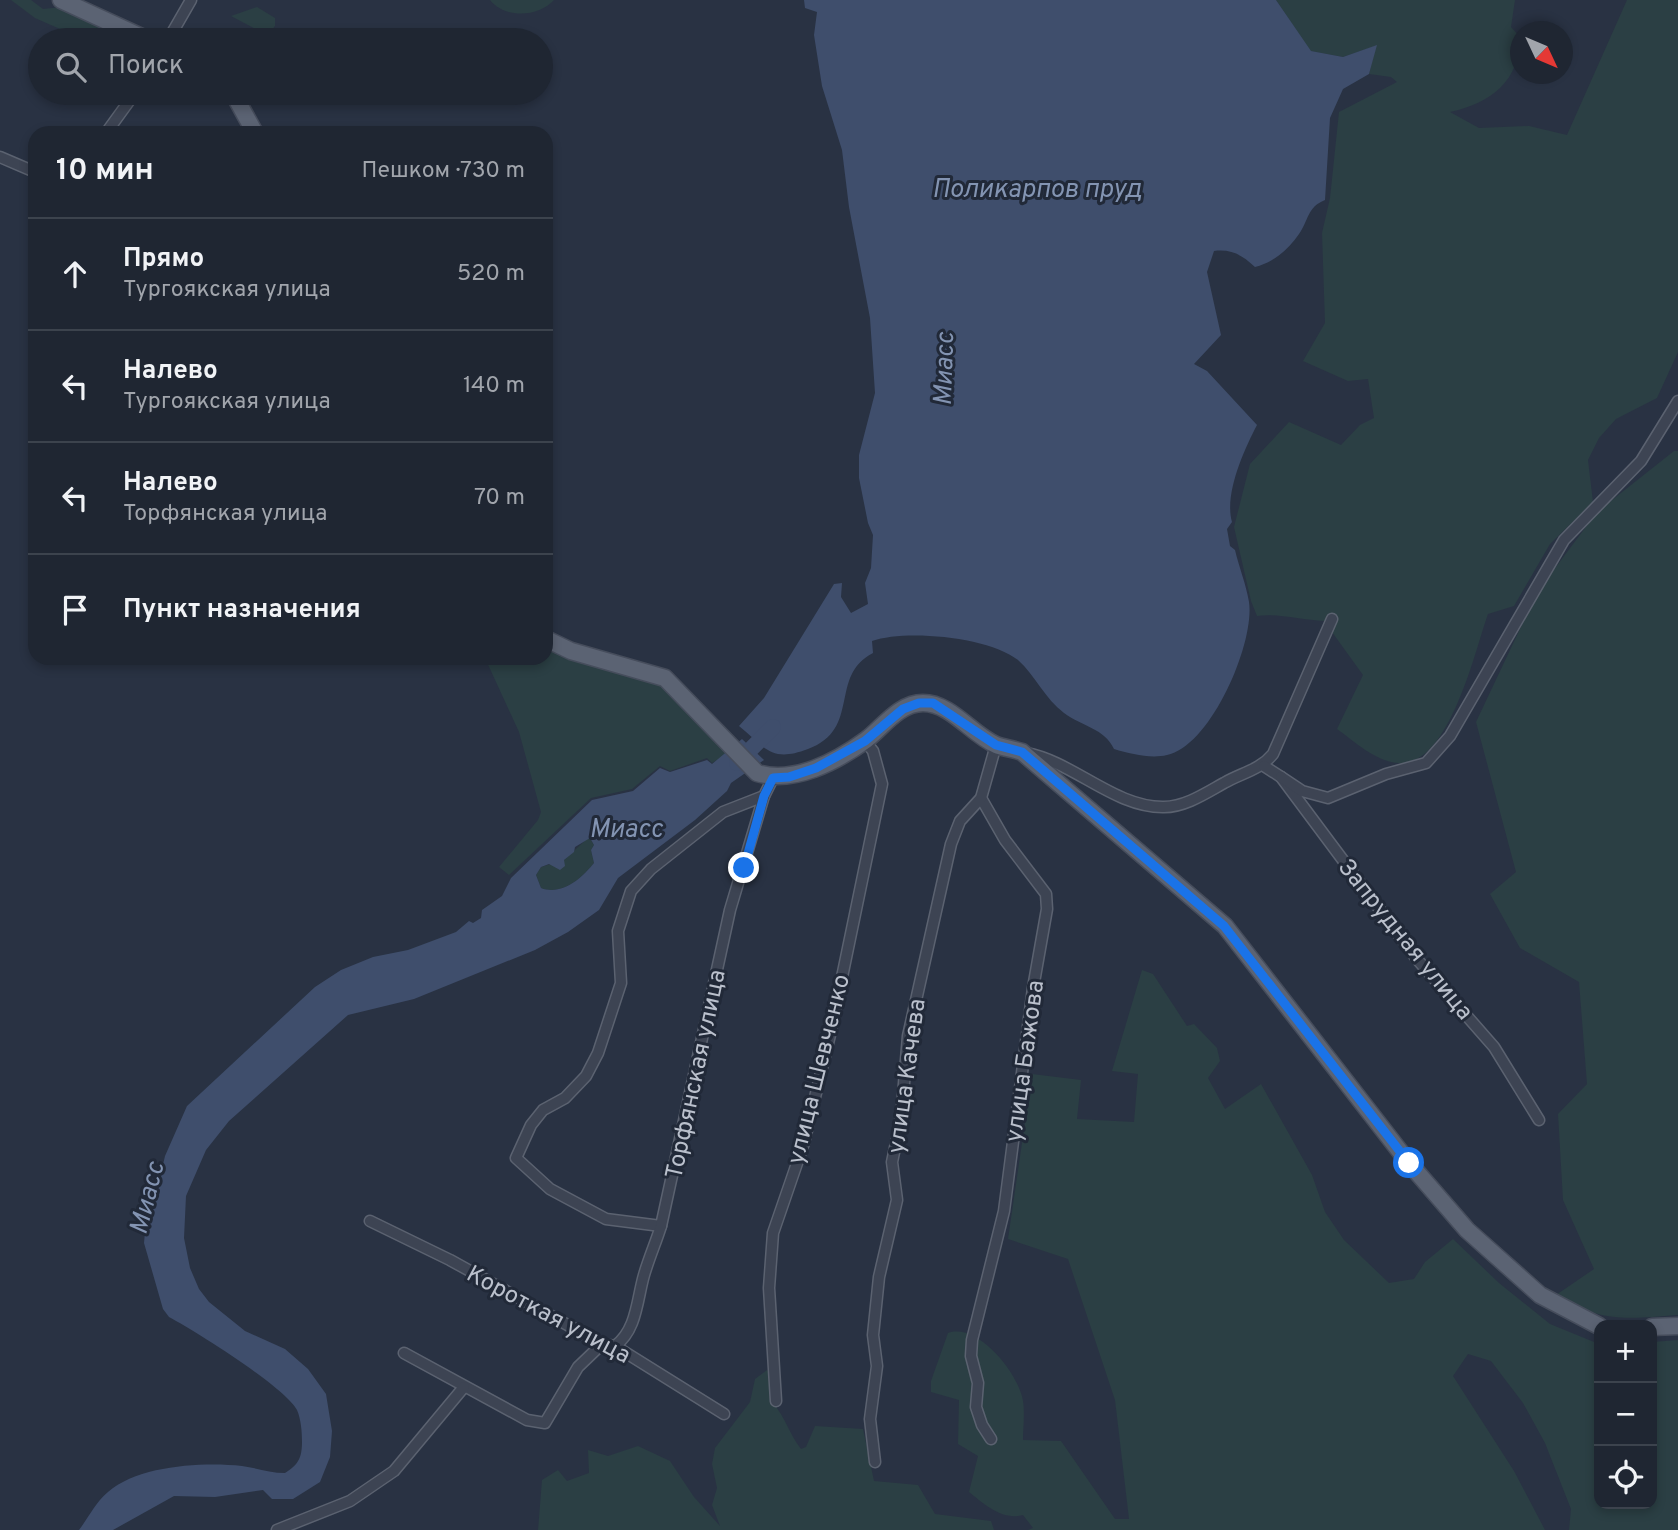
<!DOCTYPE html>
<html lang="ru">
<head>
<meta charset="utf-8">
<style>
  body { margin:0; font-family:Overpass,sans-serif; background:#2c323e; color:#f1f3f6 }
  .controls { position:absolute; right:21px; bottom:21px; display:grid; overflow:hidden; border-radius:14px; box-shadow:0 4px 10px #0003 }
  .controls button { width:63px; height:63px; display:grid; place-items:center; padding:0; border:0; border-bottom:2px solid #3c434d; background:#1f2632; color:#f1f3f6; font:35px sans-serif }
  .compass { position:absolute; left:1510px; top:21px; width:63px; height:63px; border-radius:50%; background:#1f2632; box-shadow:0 4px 10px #0003; rotate:134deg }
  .stop { position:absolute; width:21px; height:21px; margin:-16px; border:5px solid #1a73e8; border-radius:50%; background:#fff }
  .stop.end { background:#1a73e8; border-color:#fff; box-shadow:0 2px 7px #0008 }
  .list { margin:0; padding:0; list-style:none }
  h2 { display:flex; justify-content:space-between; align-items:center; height:91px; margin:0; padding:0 28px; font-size:30px }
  h2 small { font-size:23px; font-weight:400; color:#a1a5ac }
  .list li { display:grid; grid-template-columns:46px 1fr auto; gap:21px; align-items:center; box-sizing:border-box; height:112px; padding:0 28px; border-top:2px solid #3c434d }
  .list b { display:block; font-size:26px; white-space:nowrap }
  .list p { margin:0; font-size:23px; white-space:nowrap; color:#a1a5ac }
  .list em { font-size:23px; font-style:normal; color:#a1a5ac }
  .icon { flex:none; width:38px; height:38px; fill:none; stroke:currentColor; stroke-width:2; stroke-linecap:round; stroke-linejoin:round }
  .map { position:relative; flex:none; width:1678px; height:1530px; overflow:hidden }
  .search { position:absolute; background:#1f2632; box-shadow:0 4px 10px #0003; left:28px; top:28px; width:525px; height:77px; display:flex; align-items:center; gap:18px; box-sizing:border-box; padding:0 24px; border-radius:38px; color:#a1a5ac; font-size:26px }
  .panel { position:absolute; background:#1f2632; box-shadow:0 4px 10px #0003; left:28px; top:126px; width:525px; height:539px; border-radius:21px }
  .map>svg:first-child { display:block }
</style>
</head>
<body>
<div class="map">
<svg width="1678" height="1530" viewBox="0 0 1678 1530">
  <rect width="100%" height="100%" fill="#293243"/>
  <!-- green -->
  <g fill="#2b3f44">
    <polygon points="11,0 31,0 43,9 62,7 135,40 85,40 35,18"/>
    <path d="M490 0H554C539 17 505 19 490 0Z"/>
    <path d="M1276 0H1515L1511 27 1520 37C1520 81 1491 103 1450 112L1479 128 1529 126 1567 135 1627 0H1678V352L1657 398 1616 419 1599 438 1588 460 1593 502 1550 544 1514 606 1488 614C1475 650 1449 768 1398 763 1375 761 1355 742 1337 729L1363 675 1324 621C1303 620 1276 613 1257 616L1251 601 1234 527 1250 464 1289 422 1341 445 1360 425 1374 418 1368 379 1348 381 1303 361 1325 323 1322 233 1330 198 1339 112 1397 82 1391 77 1369 74 1376 46 1343 57 1310 51Z"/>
    <polygon points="257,7 275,18 275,26 267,35 231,16"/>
    <path d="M1674 451H1678V1315C1625 1319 1603 1323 1556 1295L1594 1269 1563 1200 1558 1114 1587 1084 1579 982 1520 948 1490 894 1516 872 1476 722 1538 591 1597 512Z"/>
    <polygon points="546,649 662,681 729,753 712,763 707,758 670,771 660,766 632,789 591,798 509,875 499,867 538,820 541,812 519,732 485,658 546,658"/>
    <path d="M589 837 594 845 591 850 594 863C582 878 562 896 541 888L536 875 541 867 564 860Z"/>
    <path d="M1142 970 1153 974 1187 1026 1194 1024 1217 1048 1220 1061 1208 1078 1225 1109 1261 1084 1312 1175 1325 1212 1344 1240 1389 1283 1414 1279 1425 1262 1453 1239 1499 1283 1550 1324 1599 1344V1504H1652V1342L1678 1340V1530H1569L1571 1509 1545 1443 1523 1403 1491 1361 1468 1354 1453 1376 1514 1471 1545 1530H1028L1033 1528 1023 1515C1003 1521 984 1504 969 1492L978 1456 958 1444 959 1400 931 1392V1381L948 1333C978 1322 1019 1374 1023 1401 1025 1413 1023 1428 1023 1440L1061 1441 1115 1519H1129L1115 1400 1068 1259 1008 1239 1032 1074 1081 1080 1077 1119 1134 1122 1138 1074 1112 1071Z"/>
    <path d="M767 1370 772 1377 773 1403C786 1418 789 1434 801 1449L806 1447 815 1426 863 1429 874 1481 918 1485 935 1514 991 1521 994 1530H538L542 1480 558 1470 567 1481 589 1473 588 1450 608 1456 638 1446 670 1461 694 1497 720 1526 712 1505 717 1488 712 1464 715 1448 750 1402 755 1379Z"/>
  </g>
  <!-- water -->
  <g fill="#3f4e6c" fill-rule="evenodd">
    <path d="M804 0H1276L1311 51 1343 57 1377 45 1369 74 1343 89 1330 118 1325 200C1307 207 1309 220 1299 234 1288 250 1274 262 1255 267 1242 255 1232 249 1214 251L1207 272 1221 335 1194 364 1207 371 1257 425C1244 450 1224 494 1232 522L1227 529 1230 546 1235 550C1239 567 1246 584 1249 602 1255 643 1211 746 1167 755 1151 759 1131 754 1114 749 1104 728 1083 727 1064 713 1045 699 1035 675 1018 660 989 637 906 629 872 641L873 653C828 676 862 729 808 749 771 763 766 748 739 726L764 698 834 584 842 583 841 597 851 613 868 604 865 583 871 568 873 535 868 523 859 478V455L875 393 870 318 849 207 842 150 822 86 814 35 817 12 805 8Z"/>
    <path d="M742 739 764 760 731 783 727 791 695 820 618 878 599 910 568 932 535 950 414 999 348 1015 229 1121 206 1150 186 1196 184 1238 190 1268 199 1289 209 1302 245 1331 285 1349 308 1369 326 1394 332 1431 330 1457 320 1482 293 1499H272L263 1490 215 1497 174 1496 113 1530H79C89 1517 95 1503 108 1492 139 1465 204 1462 242 1466 257 1468 270 1473 285 1473 298 1465 302 1458 302 1442 302 1432 301 1419 297 1410 285 1387 195 1331 169 1317L163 1309 144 1243 148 1198 159 1182 165 1156 187 1106 315 987 341 970 373 957 408 950 456 932 469 921 473 923 481 918 482 910 502 896 511 878 592 800 633 791 660 768 670 772 707 760 712 764ZM590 838 594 845 591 850 594 863C582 878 562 896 541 888L536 875 541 867 549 864 560 870 565 866 564 860 574 852 575 847Z"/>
  </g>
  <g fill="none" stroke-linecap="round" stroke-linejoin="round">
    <!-- river -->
    <polyline stroke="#3f4e6c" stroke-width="16" points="737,763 773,727"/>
    <defs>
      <g id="street">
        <polyline points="168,40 191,0"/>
        <polyline points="106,133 135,93"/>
        <polyline points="0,157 35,172"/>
        <path d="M1026 753C1074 762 1115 808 1164 807 1185 807 1206 793 1224 783 1241 773 1260 770 1273 754L1332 619"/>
        <polyline points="1264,766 1281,777 1416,958 1494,1047 1539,1120"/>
        <polyline points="1281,777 1302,791 1328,798 1386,774 1426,763 1450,736 1564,540 1641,461 1678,401"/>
        <polyline points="981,798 1005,840 1046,894 1047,909 1033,988 1004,1211 972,1340 971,1356 978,1383 976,1407 982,1425 991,1439"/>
        <polyline points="370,1221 450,1260 602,1344 615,1346 724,1414"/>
        <polyline points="661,1226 606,1219 550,1189 516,1158 531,1125 543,1110 565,1098 586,1076 598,1053 621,983 618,931 631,891 651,869 723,812 764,796 773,778"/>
        <path d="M615 1346C637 1330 637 1299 644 1275 649 1258 656 1242 661 1226L730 910 764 796"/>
        <polyline points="404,1353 527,1420 545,1423 578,1367 602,1344"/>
        <polyline points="776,1401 769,1288 773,1233 804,1143 830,1035 882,784 873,751 865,741"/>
        <polyline points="875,1462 870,1419 877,1366 873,1335 879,1277 897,1200 892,1162 901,1119 908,1036 951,844 960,821 981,798 996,745"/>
        <polyline points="277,1530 350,1501 394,1471 464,1387"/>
      </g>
      <g id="primary">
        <polyline points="61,0 148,40"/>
        <polyline points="233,93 255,133"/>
        <path d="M546 639 571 651 665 678 757 773C794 784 836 762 866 740 883 727 899 703 923 703 951 703 971 734 996 745 1004 748 1014 749 1022 752L1225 926 1409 1163 1467 1230 1540 1295 1599 1326"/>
        <polyline points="1652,1327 1678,1326"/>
      </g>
    </defs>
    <!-- street casing -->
    <use href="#street" stroke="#5b6270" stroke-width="13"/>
    <!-- primary casing -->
    <use href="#primary" stroke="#464d5c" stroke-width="19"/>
    <!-- street -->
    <use href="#street" stroke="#3d4453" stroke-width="10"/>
    <!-- primary -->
    <use href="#primary" stroke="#5b6373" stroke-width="16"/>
  </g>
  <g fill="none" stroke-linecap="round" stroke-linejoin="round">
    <!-- route -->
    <polyline stroke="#1a73e8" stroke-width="9" points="744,868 764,796 773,778 789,777 816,768 865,741 903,709 919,703 933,703 996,745 1022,752 1224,926 1409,1163"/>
  </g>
  <g text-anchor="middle" stroke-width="6" stroke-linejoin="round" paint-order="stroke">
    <!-- street labels -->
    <g font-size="24" fill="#bac0cc" stroke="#212938">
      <text transform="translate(1406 939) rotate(51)" y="8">Запрудная улица</text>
      <text transform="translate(1024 1061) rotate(-82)" y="8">улица Бажова</text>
      <text transform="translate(818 1069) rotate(-76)" y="8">улица Шевченко</text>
      <text transform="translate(695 1074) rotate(-78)" y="8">Торфянская улица</text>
      <text transform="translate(906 1076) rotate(-82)" y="8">улица Качева</text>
      <text transform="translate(549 1314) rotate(28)" y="8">Короткая улица</text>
    </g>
    <!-- water labels -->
    <g font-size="26" font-style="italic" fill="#8394b2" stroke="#212938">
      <text x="1037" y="197">Поликарпов пруд</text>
      <text transform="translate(943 369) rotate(-88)" y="9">Миасс</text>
      <text x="626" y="837">Миасс</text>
      <text transform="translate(146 1198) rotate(-76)" y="9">Миасс</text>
    </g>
  </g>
</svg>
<div class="controls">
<button>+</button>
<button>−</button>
<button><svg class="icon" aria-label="locate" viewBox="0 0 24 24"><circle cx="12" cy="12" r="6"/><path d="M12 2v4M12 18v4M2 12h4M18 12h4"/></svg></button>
</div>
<svg class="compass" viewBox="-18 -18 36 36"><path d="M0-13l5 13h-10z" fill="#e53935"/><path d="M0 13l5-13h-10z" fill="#a1a5ac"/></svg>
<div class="stop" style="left:1409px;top:1163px"></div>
<div class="stop end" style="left:744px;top:868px"></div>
<div class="search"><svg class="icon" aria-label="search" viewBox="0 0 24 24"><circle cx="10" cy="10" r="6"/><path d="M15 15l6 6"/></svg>Поиск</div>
<section class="panel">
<h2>10 мин<small>Пешком · 730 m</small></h2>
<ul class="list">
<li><svg class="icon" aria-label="ahead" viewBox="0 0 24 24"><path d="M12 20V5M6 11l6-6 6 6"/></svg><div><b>Прямо</b><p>Тургоякская улица</p></div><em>520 m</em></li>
<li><svg class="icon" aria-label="left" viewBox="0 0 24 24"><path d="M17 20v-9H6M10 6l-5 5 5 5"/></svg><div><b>Налево</b><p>Тургоякская улица</p></div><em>140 m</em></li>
<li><svg class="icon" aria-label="left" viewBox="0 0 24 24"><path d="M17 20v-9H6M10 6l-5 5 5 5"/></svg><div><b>Налево</b><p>Торфянская улица</p></div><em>70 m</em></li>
<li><svg class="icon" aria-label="arrive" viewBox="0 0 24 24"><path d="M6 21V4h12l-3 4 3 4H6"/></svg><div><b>Пункт назначения</b></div></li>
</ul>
</section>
</div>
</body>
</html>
